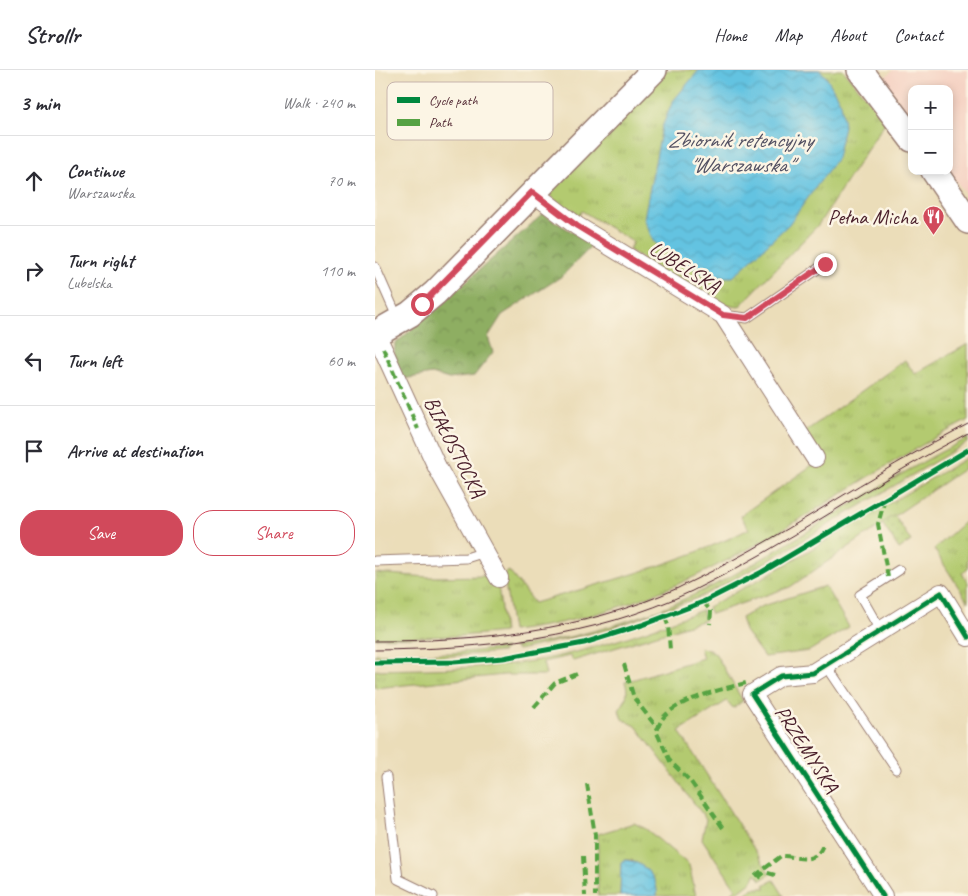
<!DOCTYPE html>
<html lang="en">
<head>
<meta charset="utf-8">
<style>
  body { margin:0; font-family:Caveat,sans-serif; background:#f7f7f7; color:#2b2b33 }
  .controls { position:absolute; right:15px; top:15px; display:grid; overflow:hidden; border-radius:10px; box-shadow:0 2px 8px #0003 }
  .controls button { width:45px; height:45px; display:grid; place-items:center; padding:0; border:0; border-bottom:1px solid #e1e1e2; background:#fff; color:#2b2b33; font:25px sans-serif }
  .stop { position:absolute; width:15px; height:15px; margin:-11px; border:4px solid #d1495b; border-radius:50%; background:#fff }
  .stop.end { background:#d1495b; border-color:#fff; box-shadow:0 1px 5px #0008 }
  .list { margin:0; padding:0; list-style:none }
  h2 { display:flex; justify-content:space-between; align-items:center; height:65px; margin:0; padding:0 20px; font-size:21px }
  h2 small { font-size:16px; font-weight:400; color:#7c7c81 }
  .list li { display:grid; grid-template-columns:32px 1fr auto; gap:15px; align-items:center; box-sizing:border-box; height:90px; padding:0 20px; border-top:1px solid #e1e1e2 }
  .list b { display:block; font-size:19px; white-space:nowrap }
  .list p { margin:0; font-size:16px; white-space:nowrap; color:#7c7c81 }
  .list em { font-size:16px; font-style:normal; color:#7c7c81 }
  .actions { display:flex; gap:10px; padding:15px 20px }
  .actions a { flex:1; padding:11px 0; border:1px solid #d1495b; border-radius:20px; text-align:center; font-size:18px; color:#d1495b }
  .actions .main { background:#d1495b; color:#fff }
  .icon { flex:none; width:28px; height:28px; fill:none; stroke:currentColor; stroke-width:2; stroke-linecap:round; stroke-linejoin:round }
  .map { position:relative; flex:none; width:593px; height:826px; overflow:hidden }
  header { display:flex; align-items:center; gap:30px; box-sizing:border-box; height:70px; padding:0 25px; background:#fff; border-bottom:1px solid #e1e1e2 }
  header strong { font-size:24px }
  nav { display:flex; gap:28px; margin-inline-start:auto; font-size:18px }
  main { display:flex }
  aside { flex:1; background:#fff }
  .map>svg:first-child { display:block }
</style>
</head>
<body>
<header>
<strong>Strollr</strong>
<nav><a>Home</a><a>Map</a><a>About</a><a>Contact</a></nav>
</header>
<main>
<aside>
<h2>3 min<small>Walk · 240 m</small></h2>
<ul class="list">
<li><svg class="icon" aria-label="ahead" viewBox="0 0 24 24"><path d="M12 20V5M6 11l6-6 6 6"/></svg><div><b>Continue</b><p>Warszawska</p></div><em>70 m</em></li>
<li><svg class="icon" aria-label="right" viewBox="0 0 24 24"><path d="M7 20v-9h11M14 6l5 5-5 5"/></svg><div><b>Turn right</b><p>Lubelska</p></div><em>110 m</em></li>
<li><svg class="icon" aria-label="left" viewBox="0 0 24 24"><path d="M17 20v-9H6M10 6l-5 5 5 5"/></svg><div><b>Turn left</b></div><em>60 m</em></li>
<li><svg class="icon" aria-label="arrive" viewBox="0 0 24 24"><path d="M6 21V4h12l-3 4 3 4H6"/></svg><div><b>Arrive at destination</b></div></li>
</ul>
<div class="actions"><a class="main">Save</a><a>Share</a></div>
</aside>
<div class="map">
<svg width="593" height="826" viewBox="0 0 593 826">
  <defs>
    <pattern id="grass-tufts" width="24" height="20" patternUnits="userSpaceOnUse" patternTransform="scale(1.25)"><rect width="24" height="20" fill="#b3ca6f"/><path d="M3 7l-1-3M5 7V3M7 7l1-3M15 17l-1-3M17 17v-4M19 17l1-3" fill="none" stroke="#9bad60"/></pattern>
    <pattern id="forest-crowns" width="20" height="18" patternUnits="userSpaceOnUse" patternTransform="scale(1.25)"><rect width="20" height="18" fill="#8eae62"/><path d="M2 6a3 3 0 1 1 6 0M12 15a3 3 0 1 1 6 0" fill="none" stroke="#768d51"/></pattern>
    <pattern id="garden-dots" width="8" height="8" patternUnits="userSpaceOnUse" patternTransform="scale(1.25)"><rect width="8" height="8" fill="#b3ca6f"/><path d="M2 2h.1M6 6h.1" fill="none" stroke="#9bad60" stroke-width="1.8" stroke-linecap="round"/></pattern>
    <pattern id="water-waves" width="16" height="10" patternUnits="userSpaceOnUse" patternTransform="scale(1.25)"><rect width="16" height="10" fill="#63c3e1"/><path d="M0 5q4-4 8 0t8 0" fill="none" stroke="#57a7c1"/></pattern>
  </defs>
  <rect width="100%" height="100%" fill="#fcf5e5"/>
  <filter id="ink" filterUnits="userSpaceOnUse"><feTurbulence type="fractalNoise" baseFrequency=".02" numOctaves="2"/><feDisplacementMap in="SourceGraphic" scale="10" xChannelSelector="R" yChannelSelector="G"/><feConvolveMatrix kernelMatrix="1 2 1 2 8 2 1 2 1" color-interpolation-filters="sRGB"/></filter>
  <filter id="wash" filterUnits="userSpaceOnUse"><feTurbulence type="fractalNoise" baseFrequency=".0096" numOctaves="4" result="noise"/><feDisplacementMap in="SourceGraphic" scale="20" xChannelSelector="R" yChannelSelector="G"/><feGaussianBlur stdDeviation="1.12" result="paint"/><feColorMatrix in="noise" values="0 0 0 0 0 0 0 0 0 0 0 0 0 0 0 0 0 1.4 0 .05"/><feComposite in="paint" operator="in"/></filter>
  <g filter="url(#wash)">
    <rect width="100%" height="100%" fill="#ebddb9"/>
    <!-- built -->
    <polygon fill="#f5d2c3" points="518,0 593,0 593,128 574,101 574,19 537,19 537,49 508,9"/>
    <!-- grass -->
    <g fill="url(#grass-tufts)" stroke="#7e744d">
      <path d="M291 0H468L511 51 443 155 364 237C323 233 288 202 254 180L258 172 207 141 203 147 189 139 171 121Z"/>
      <path d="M593 274V350C503 396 422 457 331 501 270 531 204 553 137 561L130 512 127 506 134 501 159 533C231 512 306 493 374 459L365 446 443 391 428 363 530 290 540 304Z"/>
      <path d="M593 368V372L389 493 325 527 231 560 153 578 143 580 139 577C212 567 285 544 351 509 433 465 510 409 593 368Z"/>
      <polygon points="593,387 593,396 415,517 336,544 333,537 389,507"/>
      <polygon points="593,449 593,499 587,503 593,512 593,532 559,479"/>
      <polygon points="0,503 53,507 114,506 123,515 129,562 86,566 0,568"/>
      <polygon points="450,516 474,557 434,581 389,587 370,561 366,548 385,537"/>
      <path d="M327 540 330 550 198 591 195 586 168 592 171 605H129L0 618V600C46 599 91 599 137 594 203 586 265 564 327 540Z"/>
      <polygon points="131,578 128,582 63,587 0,587 0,584 77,583"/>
      <path d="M325 578 334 579 340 583 368 631 358 638 352 631 304 661 395 804 386 810 381 803 377 811 357 826H352L361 819 327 769 331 749 261 656 247 649 244 640C251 631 254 623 250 612L328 588Z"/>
      <polygon points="259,753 271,759 314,795 321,826 282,826 280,813 257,790 249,790 246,793 245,826 223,826 223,764"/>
      <polygon points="399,810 409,826 367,826 378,818 391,818 389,815"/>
    </g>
    <!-- forest -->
    <polygon fill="url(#forest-crowns)" stroke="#6c6646" points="168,144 218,175 187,206 127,245 113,267 118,282 99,306 74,309 57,304 28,309 19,287 20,274"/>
    <!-- garden -->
    <polygon fill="url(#garden-dots)" stroke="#7e744d" points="519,445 536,471 524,479 507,453"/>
    <!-- water -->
    <g fill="url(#water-waves)" stroke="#567186">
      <polygon points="324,0 444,0 450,5 466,33 469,56 462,88 414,154 358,207 334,207 302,189 278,171 269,148 287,57 298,31"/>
      <path d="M248 790C267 790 284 807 282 826H245L246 793Z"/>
    </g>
  </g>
  <g filter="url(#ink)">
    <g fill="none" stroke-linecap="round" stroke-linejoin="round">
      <defs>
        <g id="lane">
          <polyline points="0,197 23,249"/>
          <polyline points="348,245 372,248 450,194"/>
          <polyline points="0,491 91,488 110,482"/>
          <polyline points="505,560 485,525 524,500"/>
          <polyline points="451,595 521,699"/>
          <polyline points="11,707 23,809 58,826"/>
        </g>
        <g id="street">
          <polyline points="157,122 202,156 348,245 440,388"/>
          <polyline points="1,264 62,397 124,508"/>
          <polyline points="508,826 377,624 406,606 438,603 566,523 593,567"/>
        </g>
        <g id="secondary">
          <polyline points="485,0 537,69"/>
          <polyline points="559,101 593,151"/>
          <polyline points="0,264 35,244 60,223 279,0"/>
        </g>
      </defs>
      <!-- lane casing -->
      <use href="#lane" stroke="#9a7e72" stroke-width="11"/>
      <!-- street casing -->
      <use href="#street" stroke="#9a7e72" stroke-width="20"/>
      <!-- secondary casing -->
      <use href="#secondary" stroke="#9a7e72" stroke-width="28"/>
      <!-- lane -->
      <use href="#lane" stroke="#fff" stroke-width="9"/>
      <!-- street -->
      <use href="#street" stroke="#fff" stroke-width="18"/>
      <!-- secondary -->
      <use href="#secondary" stroke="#fff" stroke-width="25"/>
      <!-- tram -->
      <g stroke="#4a1f2b" stroke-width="1">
        <path d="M0 571C104 571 208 561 303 518 404 471 494 404 593 354"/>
        <path d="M0 580C109 579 217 568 317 521 413 475 499 411 593 363"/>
      </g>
      <!-- quiet -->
      <g stroke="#56a243" stroke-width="4" stroke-dasharray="8 4" stroke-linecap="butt">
        <polyline points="8,278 43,359"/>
        <polyline points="510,429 503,454 513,507"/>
        <polyline points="328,532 336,541 335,554"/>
        <polyline points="290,547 293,555 295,580"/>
        <polyline points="249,594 259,628 283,659"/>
        <polyline points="159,637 180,613 202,604"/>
        <polyline points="212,714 220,765 220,826"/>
        <path d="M348 758 316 712 295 691 282 663C283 658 284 653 288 648 303 629 348 619 371 613"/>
        <polyline points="208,786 210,826"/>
        <path d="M380 806 406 786C422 786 440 796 448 775"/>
        <polyline points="383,808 390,802 400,805"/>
      </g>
      <defs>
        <g id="cycleway">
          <polyline points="0,593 79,592 128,588 209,573 267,555 328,532 387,502 593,380"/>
          <polyline points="508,826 377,624 406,606 438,603 566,523 593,567"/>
        </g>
      </defs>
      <!-- cycleway casing -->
      <use href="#cycleway" stroke="#fcf5e5" stroke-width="8"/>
      <!-- cycleway -->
      <use href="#cycleway" stroke="#00873e" stroke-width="5"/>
    </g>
  </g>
  <g fill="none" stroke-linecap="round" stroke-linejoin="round" filter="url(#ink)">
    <!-- route -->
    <polyline stroke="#d1495b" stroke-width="6" points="47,234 157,122 202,156 348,245 372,248 450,194"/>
  </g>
  <!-- icons -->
  <defs>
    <symbol id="restaurant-pin" viewBox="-11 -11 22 30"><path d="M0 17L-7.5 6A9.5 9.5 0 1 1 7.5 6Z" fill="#d1495b" stroke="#fcf5e5"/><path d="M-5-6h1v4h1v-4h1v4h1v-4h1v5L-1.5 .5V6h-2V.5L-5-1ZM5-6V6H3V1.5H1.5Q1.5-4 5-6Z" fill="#fff"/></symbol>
  </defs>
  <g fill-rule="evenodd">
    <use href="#restaurant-pin" x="546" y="134" width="25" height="34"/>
  </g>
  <g text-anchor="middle" stroke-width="5" stroke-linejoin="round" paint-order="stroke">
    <!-- poi labels -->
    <g font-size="21" fill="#4a1f2b" stroke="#fcf5e5" text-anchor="end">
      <text x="542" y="154">Pełna Micha</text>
    </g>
    <!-- street labels -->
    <g font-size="21" fill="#4a1f2b" stroke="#fcf5e5">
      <text transform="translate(310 197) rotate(32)" y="7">LUBELSKA</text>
      <text transform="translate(80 377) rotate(63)" y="7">BIAŁOSTOCKA</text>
      <text transform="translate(432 679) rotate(57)" y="7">PRZEMYSKA</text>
    </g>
    <!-- water labels -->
    <g font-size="22" font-style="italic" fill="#525062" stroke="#fcf5e5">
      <text x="365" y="77">Zbiornik retencyjny<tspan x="365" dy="25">"Warszawska"</tspan></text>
    </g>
  </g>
  <!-- legend -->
  <rect x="12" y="12" width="166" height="58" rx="8" fill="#fcf5e5" stroke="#c7b5ad" stroke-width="1"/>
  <rect x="22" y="27" width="23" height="6" fill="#00873e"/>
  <rect x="22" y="49" width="23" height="7" fill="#56a243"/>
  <g font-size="14" fill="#4a1f2b">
    <text x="54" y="35">Cycle path</text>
    <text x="54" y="57">Path</text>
  </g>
</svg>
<div class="controls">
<button>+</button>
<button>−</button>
</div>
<div class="stop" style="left:47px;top:234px"></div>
<div class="stop end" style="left:450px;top:194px"></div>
</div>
</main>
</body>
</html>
